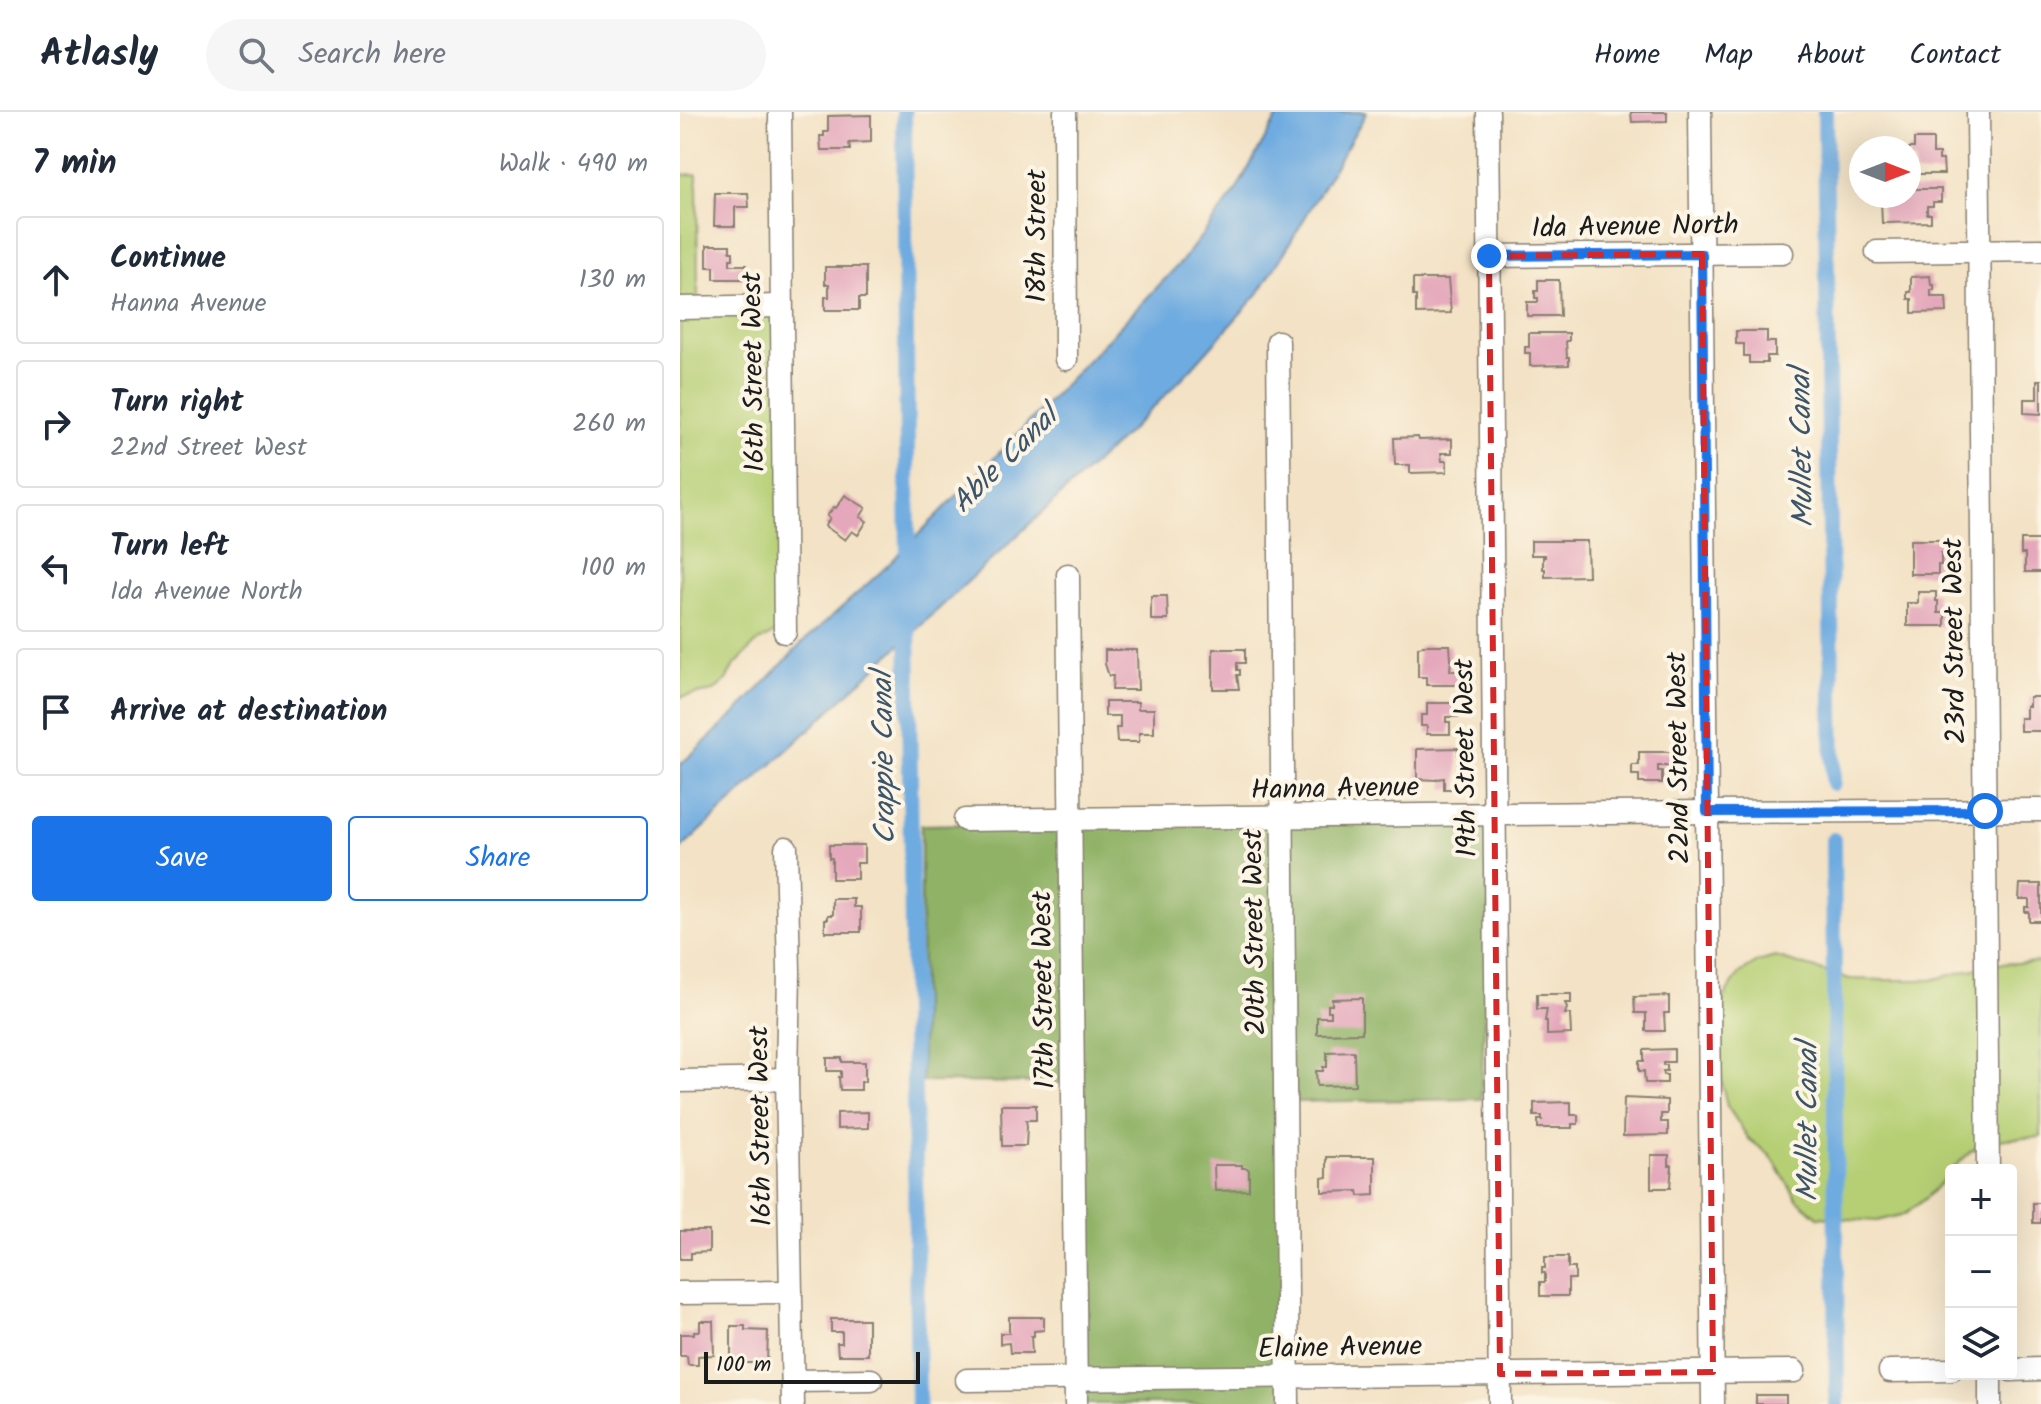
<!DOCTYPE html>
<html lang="en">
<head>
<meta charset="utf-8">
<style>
  body { margin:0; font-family:Kalam,sans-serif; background:#f6f6f7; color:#1f2937 }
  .controls { position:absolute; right:24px; bottom:24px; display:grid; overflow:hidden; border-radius:8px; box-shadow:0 8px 32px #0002 }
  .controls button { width:72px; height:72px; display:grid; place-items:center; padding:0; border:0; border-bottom:2px solid #e0e1e3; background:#fff; color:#1f2937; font:40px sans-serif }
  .compass { position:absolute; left:1169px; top:24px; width:72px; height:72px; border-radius:50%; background:#fff; box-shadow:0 8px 32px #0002; rotate:90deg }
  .scale { position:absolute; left:24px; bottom:20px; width:216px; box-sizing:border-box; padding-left:8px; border:4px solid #1c1c1c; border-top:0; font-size:22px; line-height:28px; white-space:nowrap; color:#1c1c1c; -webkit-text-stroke:6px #fcf5e5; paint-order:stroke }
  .stop { position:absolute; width:24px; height:24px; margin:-18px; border:6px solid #1a73e8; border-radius:50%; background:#fff }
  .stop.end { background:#1a73e8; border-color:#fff; box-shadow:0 2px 8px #0008 }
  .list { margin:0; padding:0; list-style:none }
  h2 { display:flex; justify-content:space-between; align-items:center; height:104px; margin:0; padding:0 32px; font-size:34px }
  h2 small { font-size:26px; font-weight:400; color:#747a83 }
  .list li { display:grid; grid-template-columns:52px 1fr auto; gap:24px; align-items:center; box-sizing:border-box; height:128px; margin:0 16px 16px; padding:0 16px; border:2px solid #e0e1e3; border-radius:8px }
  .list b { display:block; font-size:30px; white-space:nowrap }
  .list p { margin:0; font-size:26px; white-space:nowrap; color:#747a83 }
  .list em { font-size:26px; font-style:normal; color:#747a83 }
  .actions { display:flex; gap:16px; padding:24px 32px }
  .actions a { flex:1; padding:18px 0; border:2px solid #1a73e8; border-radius:8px; text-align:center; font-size:28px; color:#1a73e8 }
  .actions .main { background:#1a73e8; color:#fff }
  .icon { flex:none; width:44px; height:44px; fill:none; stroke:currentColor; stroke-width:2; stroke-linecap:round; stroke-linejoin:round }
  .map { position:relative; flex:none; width:1361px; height:1292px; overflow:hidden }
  header { display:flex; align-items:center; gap:48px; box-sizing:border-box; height:112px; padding:0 40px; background:#fff; border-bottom:2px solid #e0e1e3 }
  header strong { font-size:38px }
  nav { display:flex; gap:44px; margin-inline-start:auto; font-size:28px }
  .search { width:560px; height:72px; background:#f6f6f7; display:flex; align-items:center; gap:20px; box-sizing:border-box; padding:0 28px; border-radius:44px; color:#747a83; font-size:30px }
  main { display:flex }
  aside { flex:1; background:#fff }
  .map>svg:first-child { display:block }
</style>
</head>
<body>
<header>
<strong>Atlasly</strong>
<div class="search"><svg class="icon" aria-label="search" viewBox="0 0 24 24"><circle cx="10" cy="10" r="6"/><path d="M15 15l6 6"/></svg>Search here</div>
<nav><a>Home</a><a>Map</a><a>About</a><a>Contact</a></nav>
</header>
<main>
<aside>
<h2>7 min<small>Walk · 490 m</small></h2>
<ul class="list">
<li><svg class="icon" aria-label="ahead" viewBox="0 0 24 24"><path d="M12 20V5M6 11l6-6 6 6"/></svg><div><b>Continue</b><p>Hanna Avenue</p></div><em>130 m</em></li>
<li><svg class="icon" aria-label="right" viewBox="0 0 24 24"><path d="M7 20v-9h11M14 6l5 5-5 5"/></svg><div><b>Turn right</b><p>22nd Street West</p></div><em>260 m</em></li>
<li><svg class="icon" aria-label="left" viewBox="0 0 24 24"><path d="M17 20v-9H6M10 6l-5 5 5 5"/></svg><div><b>Turn left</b><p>Ida Avenue North</p></div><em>100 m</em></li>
<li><svg class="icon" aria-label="arrive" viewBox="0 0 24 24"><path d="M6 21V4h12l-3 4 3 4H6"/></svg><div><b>Arrive at destination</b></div></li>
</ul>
<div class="actions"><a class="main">Save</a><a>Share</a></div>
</aside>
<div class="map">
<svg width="1361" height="1292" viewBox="0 0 1361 1292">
  <rect width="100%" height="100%" fill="#fcf5e5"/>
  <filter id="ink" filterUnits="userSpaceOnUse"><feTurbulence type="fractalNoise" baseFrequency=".0125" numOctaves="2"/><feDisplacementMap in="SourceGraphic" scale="16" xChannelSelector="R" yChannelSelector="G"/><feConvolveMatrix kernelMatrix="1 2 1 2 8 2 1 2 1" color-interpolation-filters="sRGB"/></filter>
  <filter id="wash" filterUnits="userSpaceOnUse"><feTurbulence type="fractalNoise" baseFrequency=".006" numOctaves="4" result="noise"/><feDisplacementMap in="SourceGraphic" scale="32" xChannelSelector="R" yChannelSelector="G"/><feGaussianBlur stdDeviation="1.8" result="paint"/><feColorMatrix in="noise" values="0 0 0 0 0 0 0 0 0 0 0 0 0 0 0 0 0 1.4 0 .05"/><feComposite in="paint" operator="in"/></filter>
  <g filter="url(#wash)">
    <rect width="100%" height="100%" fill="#f3e2c5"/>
    <!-- green -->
    <g fill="#b6cf74" stroke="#697648" stroke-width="2">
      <polygon points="17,62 18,194 106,194 107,514 75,532 53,555 46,568 34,579 0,585 0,63"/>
      <polygon points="1095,845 1170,867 1205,868 1251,868 1314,852 1361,850 1361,1025 1325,1027 1299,1032 1271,1058 1271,1060 1247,1085 1225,1102 1197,1109 1138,1105 1117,1087 1090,1043 1069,1027 1047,994 1039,958 1043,886 1060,861 1078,850"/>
    </g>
    <!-- forest -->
    <polygon fill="#90b266" stroke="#566741" stroke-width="2" points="499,708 813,708 801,987 607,990 603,1292 393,1292 394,971 242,970 241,713"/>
    <!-- water -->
    <polygon fill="#6eabe0" stroke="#45647e" stroke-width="2" points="600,0 687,0 606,138 578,182 510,258 456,313 0,738 0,653 55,602 120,533 204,457 325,335 501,150 554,82"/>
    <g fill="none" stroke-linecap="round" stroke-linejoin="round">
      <!-- canal -->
      <g stroke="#6eabe0" stroke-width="16">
        <polyline points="224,0 228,454"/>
        <polyline points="1145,0 1153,671"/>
        <polyline points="228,506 238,1292"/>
        <polyline points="1153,728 1157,1292"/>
      </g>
    </g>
    <g id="blocks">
      <!-- building -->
      <g fill="#e4a7bb">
        <polygon points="951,0 987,0 987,9 952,10"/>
        <polygon points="191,3 191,30 169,31 170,38 141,38 140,24 144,24 144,20 148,20 148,4"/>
        <polygon points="1234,27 1253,27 1253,42 1259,42 1259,48 1263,48 1264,62 1235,62 1234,49 1229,49 1229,36 1234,36"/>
        <polygon points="1229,77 1261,77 1261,90 1253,90 1253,94 1247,94 1247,102 1251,102 1251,110 1202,111 1201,87 1226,86 1226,84 1229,84"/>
        <polygon points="35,81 68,81 69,95 55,95 55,114 34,114"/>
        <polygon points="27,133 50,133 50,140 53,140 53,147 50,147 50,153 66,153 66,167 34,167 34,155 27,155"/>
        <polygon points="145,155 186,155 186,186 179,186 179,198 145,198 145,185 149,185 149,172 145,172"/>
        <polygon points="1250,164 1251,173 1254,173 1254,178 1251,178 1251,185 1266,185 1267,200 1232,201 1232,187 1228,187 1228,180 1231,180 1231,165"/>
        <polygon points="733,167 768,167 771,201 736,202 736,184 733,184"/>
        <polygon points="858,168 879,168 880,204 847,204 847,190 858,190 858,186 855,186 855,179 858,179"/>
        <polygon points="1056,219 1087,219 1087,230 1095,230 1095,244 1087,244 1087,251 1069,251 1069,244 1064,244 1064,232 1056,232"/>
        <polygon points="849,221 889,221 889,229 886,229 887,245 889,245 889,253 850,254 850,241 845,241 845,235 849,235"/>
        <polygon points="1357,268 1361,268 1361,302 1344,301 1344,287 1357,287"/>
        <polygon points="738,325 739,328 772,327 772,341 761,341 762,349 767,349 767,360 730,361 730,353 715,353 714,326"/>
        <polygon points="165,383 186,396 180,405 187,409 178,423 172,419 165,428 145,414 150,406 147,404 154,395 156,396"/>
        <polygon points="1230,428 1267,428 1267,441 1261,441 1261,453 1258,453 1258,462 1230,462"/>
        <polygon points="1341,428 1361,428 1361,460 1345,460 1345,442 1341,442"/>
        <polygon points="851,429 907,429 908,464 865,465 865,457 863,457 863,445 865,445 865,443 851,443"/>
        <polygon points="1238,480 1256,480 1256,489 1258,489 1258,501 1265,501 1265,514 1227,514 1227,491 1238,491"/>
        <polygon points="471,484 487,484 488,508 471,508"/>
        <polygon points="743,533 770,533 771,547 770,559 780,559 780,573 746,573 746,565 738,565 738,535 743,534"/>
        <polygon points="533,537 565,537 565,551 557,551 557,558 560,558 560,563 557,563 559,577 533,577"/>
        <polygon points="425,538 457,538 458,578 432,578 433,564 429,564 425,552"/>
        <polygon points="1349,585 1361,585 1361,619 1340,619 1340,606 1346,606 1346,594 1349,594"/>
        <polygon points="425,590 458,590 458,597 474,597 474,621 459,621 459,630 437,630 436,616 440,616 440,604 425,604"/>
        <polygon points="747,591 780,591 780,605 766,605 766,610 770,610 770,622 747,622 747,614 741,614 741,603 747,603"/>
        <polygon points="778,636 778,677 764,677 764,666 757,667 757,668 737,667 737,637"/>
        <polygon points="959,640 992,640 992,654 978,654 978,659 982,659 982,671 959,671 959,663 952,663 952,653 959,653"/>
        <polygon points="149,733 184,733 184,751 177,751 177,767 152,767 152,746 149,746"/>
        <polygon points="1340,772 1361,772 1361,809 1349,809 1349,800 1345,800 1345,795 1349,795 1349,787 1339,787"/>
        <polygon points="153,787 174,787 174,795 181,795 181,820 145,820 145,807 148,807 148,803 153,803"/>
        <polygon points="857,882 891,882 891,891 885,891 887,896 885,902 890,902 891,922 867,923 867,909 865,909 867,897 857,897"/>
        <polygon points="989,884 989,901 984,901 985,919 966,919 966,901 955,901 954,885"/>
        <polygon points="682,886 682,921 637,922 637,905 651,905 651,899 648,899 648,893 652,893 652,887"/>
        <polygon points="994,937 994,950 983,950 983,953 987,953 987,959 983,959 984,963 987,963 987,971 965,971 964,959 959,959 959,949 964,949 964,938"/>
        <polygon points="674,939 675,973 637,974 636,959 643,959 643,955 647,955 647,940"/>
        <polygon points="147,946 162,946 162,950 185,950 185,970 181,970 181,978 160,978 159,965 161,965 161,959 147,959"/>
        <polygon points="944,986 987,988 987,1002 981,1002 981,1010 988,1010 988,1023 943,1024"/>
        <polygon points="891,990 891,1003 898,1003 898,1012 892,1012 892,1016 858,1016 858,1008 862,1008 862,1004 854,1004 854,991"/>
        <polygon points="321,993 356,993 356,1008 346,1008 347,1014 346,1034 322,1034"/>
        <polygon points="188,1000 188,1016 157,1017 157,1001"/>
        <polygon points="971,1043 989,1043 989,1053 992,1053 990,1076 971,1076"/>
        <polygon points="647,1045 695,1045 695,1083 679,1084 678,1079 642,1080 642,1066 647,1065"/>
        <polygon points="534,1053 562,1053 562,1056 567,1056 569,1058 569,1078 535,1079"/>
        <rect x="1353" y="1091" width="8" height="20"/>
        <polygon points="0,1119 29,1119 29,1140 11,1141 11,1147 0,1147"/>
        <polygon points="865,1145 888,1145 888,1156 895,1156 895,1167 888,1167 888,1184 860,1184 860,1170 865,1170 865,1161 862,1161 862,1156 865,1156"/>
        <polygon points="329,1205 364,1205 364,1218 354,1219 354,1224 351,1224 352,1241 330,1241 329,1231 320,1232 320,1221 329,1221"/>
        <polygon points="151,1207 188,1207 188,1243 158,1243 157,1231 162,1231 162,1220 151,1220"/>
        <polygon points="20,1209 33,1209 34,1243 18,1244 18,1253 8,1253 7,1244 0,1244 0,1222 14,1222 14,1219 20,1219"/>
        <polygon points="51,1214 65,1214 65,1218 88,1219 87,1251 51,1251"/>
        <rect x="1076" y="1283" width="30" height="9"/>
      </g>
    </g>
  </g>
  <g filter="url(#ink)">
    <use href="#blocks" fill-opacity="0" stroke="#887f70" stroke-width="2"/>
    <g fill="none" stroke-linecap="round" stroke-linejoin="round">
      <defs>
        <g id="minor">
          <polyline points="100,0 105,520"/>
          <polyline points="385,0 386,247"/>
          <polyline points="808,0 820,1292"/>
          <polyline points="1020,0 1033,1292"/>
          <polyline points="1298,0 1308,1058"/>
          <polyline points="1197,140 1361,138"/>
          <polyline points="809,144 1102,141"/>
          <polyline points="0,196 101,194"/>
          <polyline points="598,230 608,1292"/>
          <polyline points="388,463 396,1292"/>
          <polyline points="285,708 1027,700 1361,698"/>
          <polyline points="106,736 109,859 107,967 113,1292"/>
          <polyline points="0,969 107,967"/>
          <polyline points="0,1181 111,1180"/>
          <polyline points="1331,1258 1361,1257"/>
          <polyline points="1210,1259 1271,1258"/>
          <polyline points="1310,1262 1310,1292"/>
          <polyline points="287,1268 1114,1259"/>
          <polyline points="113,1269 191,1268"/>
        </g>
      </defs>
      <!-- minor casing -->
      <use href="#minor" stroke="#887f70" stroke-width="25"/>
      <!-- minor -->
      <use href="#minor" stroke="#fff" stroke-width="22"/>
    </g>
  </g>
  <g fill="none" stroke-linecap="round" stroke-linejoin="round" filter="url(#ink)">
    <!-- route -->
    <polyline stroke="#1a73e8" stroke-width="10" points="809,144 1022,142 1027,700 1305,699"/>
  </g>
  <!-- marked area -->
  <path fill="none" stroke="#d62828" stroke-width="6" stroke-dasharray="16 10" stroke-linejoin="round" d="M1022 142 1033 1260 820 1262 809 144Z"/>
  <g text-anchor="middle" stroke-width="8" stroke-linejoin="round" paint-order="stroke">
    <!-- street labels -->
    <g font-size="28" fill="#1c1c1c" stroke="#fcf5e5">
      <text transform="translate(955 113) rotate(-1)" y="10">Ida Avenue North</text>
      <text transform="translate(355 124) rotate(-90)" y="10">18th Street</text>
      <text transform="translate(72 260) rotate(-91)" y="10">16th Street West</text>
      <text transform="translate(1273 529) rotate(-91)" y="10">23rd Street West</text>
      <text transform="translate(784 646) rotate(-91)" y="10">19th Street West</text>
      <text transform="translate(997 646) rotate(-91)" y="10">22nd Street West</text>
      <text transform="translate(655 675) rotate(-1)" y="10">Hanna Avenue</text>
      <text transform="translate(573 820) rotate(-91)" y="10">20th Street West</text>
      <text transform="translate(362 878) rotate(-91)" y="10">17th Street West</text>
      <text transform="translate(79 1014) rotate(-91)" y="10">16th Street West</text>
      <text transform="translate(660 1234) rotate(-1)" y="10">Elaine Avenue</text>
    </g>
    <!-- water labels -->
    <g font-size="30" font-style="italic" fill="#3d556a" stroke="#fcf5e5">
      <text transform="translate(1121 336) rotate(-91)" y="10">Mullet Canal</text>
      <text transform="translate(324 347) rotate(-45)" y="10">Able Canal</text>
      <text transform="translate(203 646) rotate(-91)" y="10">Crappie Canal</text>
      <text transform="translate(1127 1010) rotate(-90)" y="10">Mullet Canal</text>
    </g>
  </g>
</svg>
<div class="controls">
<button>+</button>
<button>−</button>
<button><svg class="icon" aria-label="layers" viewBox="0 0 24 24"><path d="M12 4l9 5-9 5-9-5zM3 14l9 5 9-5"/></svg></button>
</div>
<svg class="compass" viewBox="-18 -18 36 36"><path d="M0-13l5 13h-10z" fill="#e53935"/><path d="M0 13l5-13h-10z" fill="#747a83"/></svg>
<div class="scale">100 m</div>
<div class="stop" style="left:1305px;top:699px"></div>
<div class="stop end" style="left:809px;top:144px"></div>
</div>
</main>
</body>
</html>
